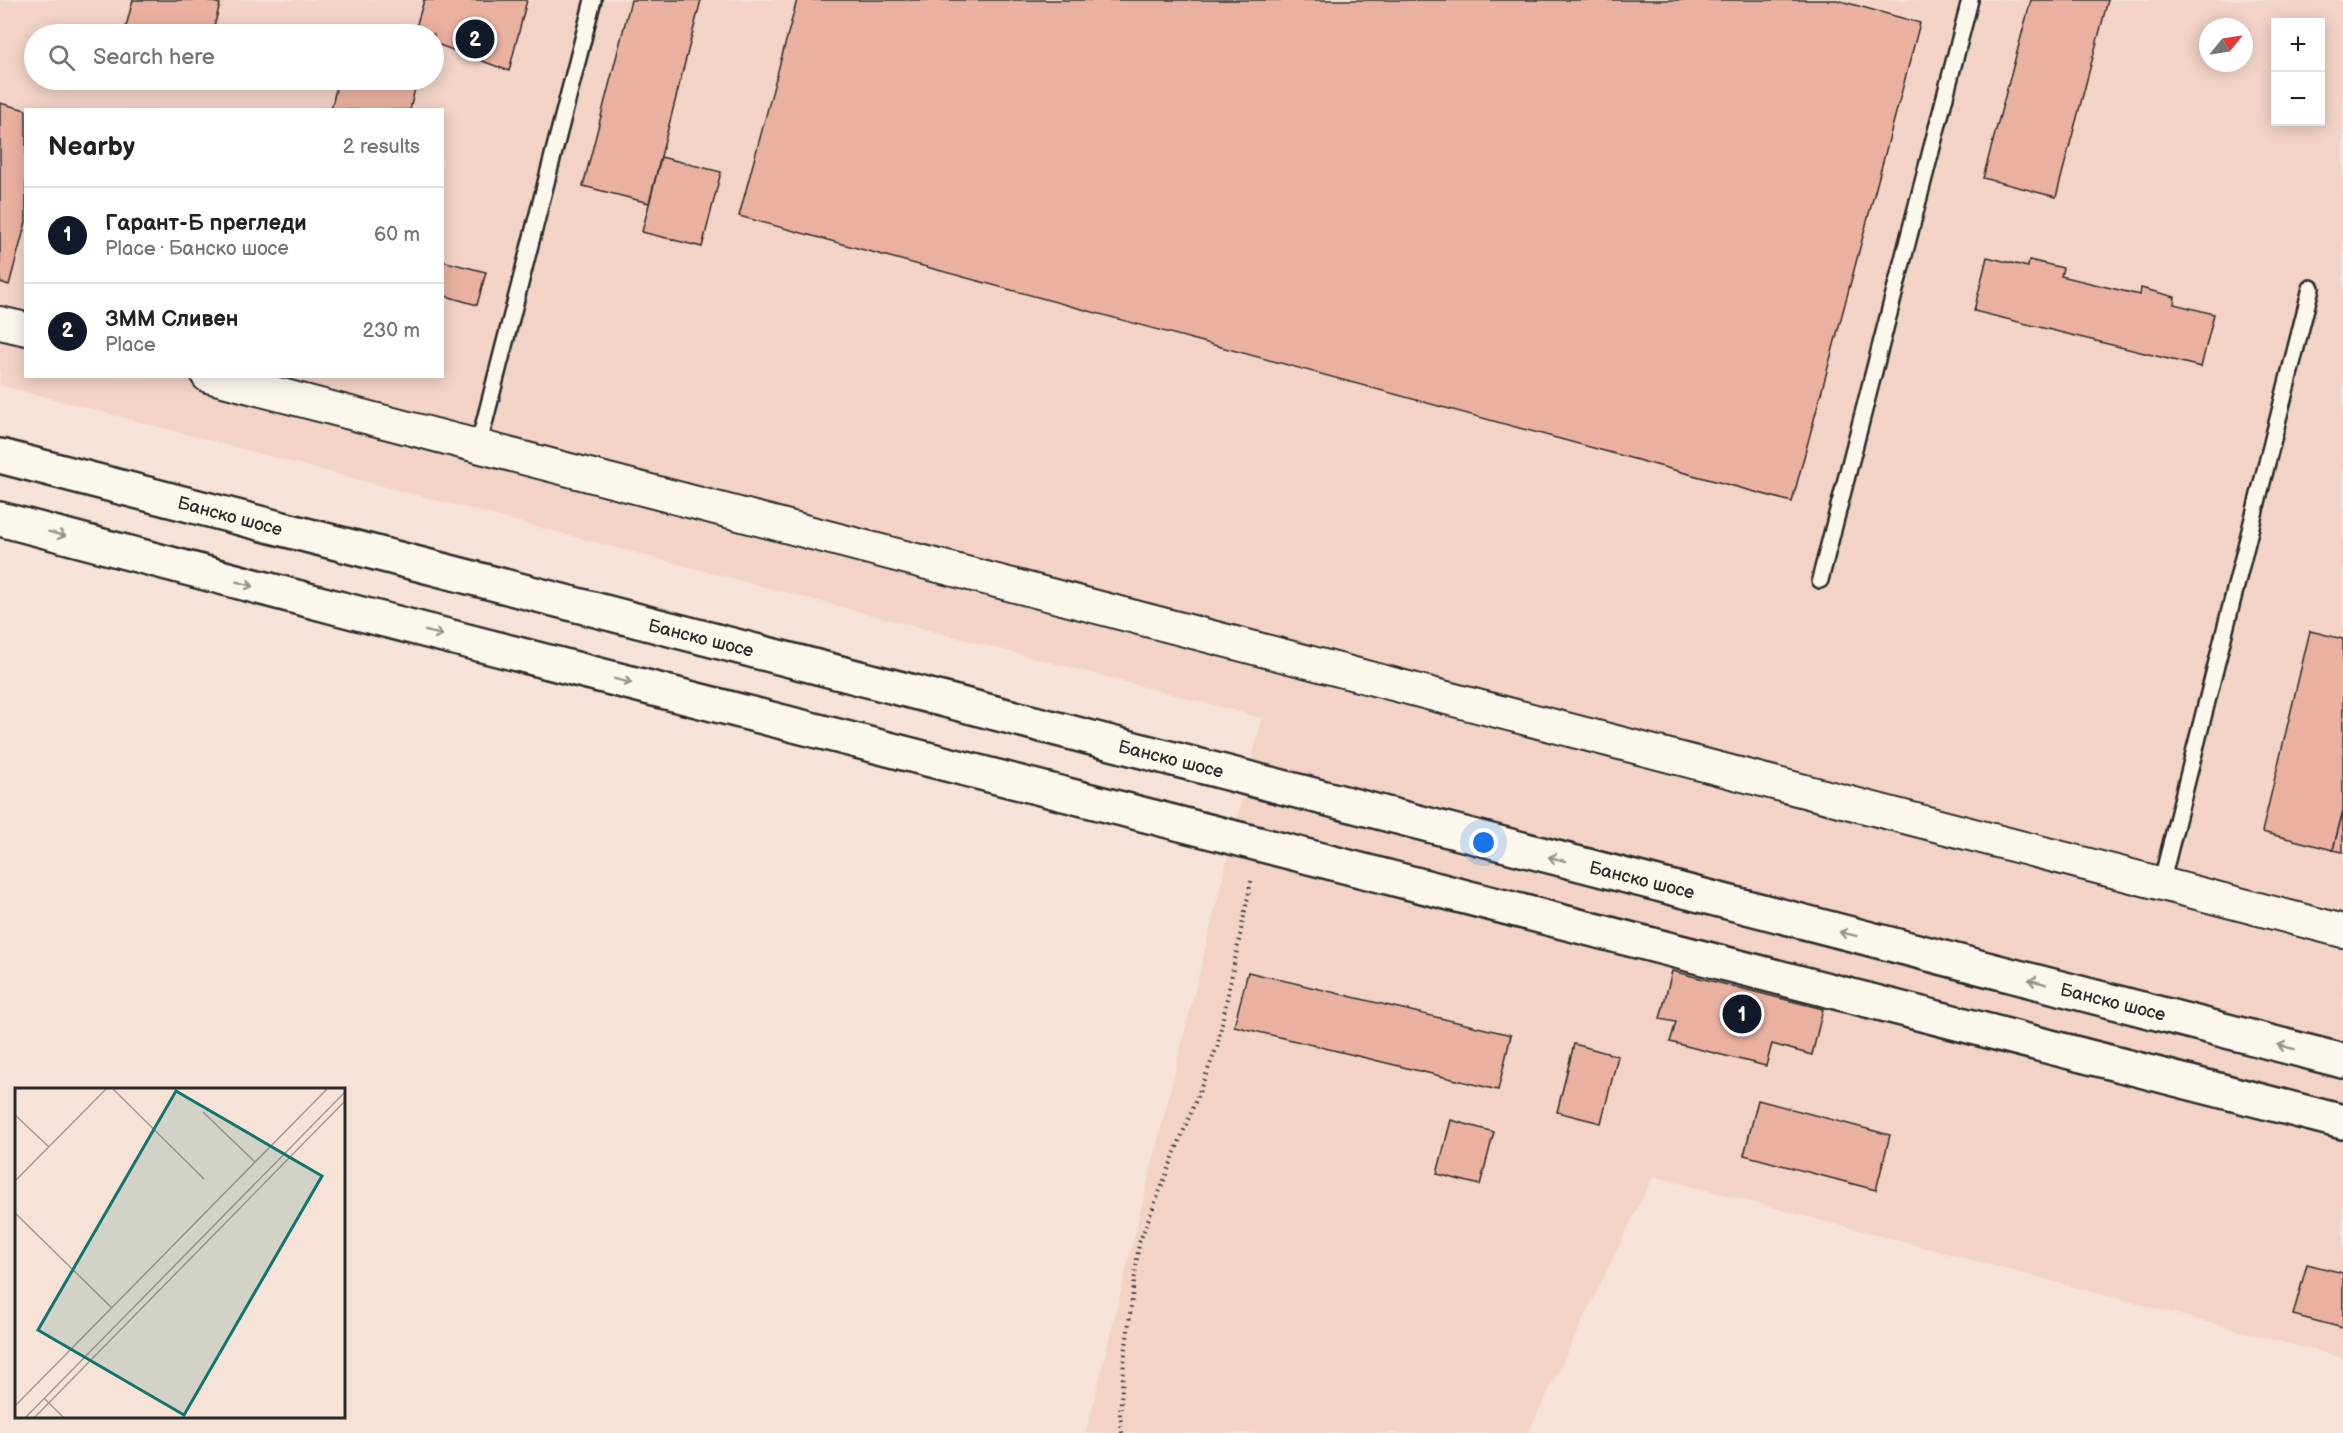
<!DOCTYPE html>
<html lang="en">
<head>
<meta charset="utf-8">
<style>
  body { margin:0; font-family:"Balsamiq Sans",sans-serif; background:#f6f6f6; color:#202124 }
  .controls { position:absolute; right:18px; top:18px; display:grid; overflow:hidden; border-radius:0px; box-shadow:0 3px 15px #0003 }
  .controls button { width:54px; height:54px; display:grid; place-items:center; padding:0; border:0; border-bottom:2px solid #e0e0e0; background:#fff; color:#202124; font:30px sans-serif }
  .compass { position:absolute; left:2199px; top:18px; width:54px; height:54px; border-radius:50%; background:#fff; box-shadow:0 3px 15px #0003; rotate:60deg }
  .you { position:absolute; left:1484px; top:843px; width:21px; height:21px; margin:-15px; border:4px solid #fff; border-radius:50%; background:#1a73e8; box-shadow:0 0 0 9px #1a73e833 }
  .badge { display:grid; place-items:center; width:39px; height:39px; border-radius:50%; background:#111827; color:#fff; font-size:20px; font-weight:700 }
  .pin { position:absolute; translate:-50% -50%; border:3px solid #fff; box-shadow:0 2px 6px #0006 }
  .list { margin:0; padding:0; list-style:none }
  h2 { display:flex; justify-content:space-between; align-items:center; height:78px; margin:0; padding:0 24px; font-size:26px }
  h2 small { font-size:20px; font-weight:400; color:#757577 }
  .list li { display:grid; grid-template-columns:39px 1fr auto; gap:18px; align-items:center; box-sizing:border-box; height:96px; padding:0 24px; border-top:2px solid #e0e0e0 }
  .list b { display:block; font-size:22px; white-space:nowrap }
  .list p { margin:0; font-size:20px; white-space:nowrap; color:#757577 }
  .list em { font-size:20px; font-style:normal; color:#757577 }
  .icon { flex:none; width:33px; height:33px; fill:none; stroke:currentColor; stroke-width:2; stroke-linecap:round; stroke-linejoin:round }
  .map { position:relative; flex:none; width:2343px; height:1433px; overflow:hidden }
  .search { position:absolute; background:#fff; box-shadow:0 3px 15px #0003; left:24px; top:24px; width:420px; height:66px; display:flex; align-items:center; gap:15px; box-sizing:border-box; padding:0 21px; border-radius:33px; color:#757577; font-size:22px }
  .panel { position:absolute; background:#fff; box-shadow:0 3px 15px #0003; left:24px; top:108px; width:420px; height:270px; border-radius:0px }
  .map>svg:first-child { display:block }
</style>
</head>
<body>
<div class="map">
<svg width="2343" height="1433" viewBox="0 0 2343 1433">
  <rect width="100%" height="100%" fill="#f6e2d6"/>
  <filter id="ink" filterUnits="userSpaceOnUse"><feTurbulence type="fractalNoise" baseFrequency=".0167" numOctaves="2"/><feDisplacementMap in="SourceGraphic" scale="12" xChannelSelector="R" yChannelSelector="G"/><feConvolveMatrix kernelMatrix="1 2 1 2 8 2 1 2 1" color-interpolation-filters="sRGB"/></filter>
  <g filter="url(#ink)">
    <!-- built -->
    <path fill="#f2d3c6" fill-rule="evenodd" d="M0 0H2343V1358L1653 1176 1528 1433H1086L1262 718 0 385ZM2276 22H2320V122H2276ZM2208 27H2244V63H2208ZM34 34H434V80H34ZM26 110H442V376H26Z"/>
    <!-- building -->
    <g fill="#eab1a1" stroke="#2b2b2b" stroke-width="1.5">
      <polygon points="133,0 206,0 220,4 212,34 124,34"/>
      <polygon points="424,0 527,0 509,71 434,43 434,34 414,34"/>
      <polygon points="631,0 701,0 649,203 583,186"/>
      <polygon points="797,0 1837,0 1920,23 1792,502 739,216"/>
      <polygon points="2031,0 2108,0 2056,197 1983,178"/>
      <polygon points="338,80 417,80 410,110 331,110"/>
      <polygon points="0,103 26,110 26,222 9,285 0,282"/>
      <polygon points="661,157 721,172 702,247 642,232"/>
      <polygon points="1987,257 2028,267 2029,260 2063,268 2061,276 2140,295 2141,288 2175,297 2174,304 2214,314 2201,367 1974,311"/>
      <polygon points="442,261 486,272 477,305 442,295"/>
      <polygon points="2310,631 2343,639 2343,811 2333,850 2262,832"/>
      <polygon points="2343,811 2343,852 2333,850"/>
      <polygon points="1672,971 1823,1009 1812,1055 1772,1044 1766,1066 1670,1042 1676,1022 1660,1019"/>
      <polygon points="1248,972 1511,1035 1498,1090 1234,1026"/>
      <polygon points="1574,1044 1618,1056 1601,1123 1557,1112"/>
      <polygon points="1758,1100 1890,1135 1876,1190 1744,1155"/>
      <polygon points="1451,1120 1494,1132 1480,1185 1437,1174"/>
      <polygon points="2307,1264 2343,1273 2343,1328 2293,1315"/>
    </g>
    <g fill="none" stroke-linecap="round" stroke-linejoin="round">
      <defs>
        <g id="lane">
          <polyline points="478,447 593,0"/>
          <polyline points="1820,580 1970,0"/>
          <polyline points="2161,884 2311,288"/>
        </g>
        <g id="street">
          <polyline points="0,323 26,329"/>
          <polyline points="208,376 2343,931"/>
        </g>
        <g id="secondary">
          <polyline points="0,456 2343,1061"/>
          <polyline points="0,519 342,609 2343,1122"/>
        </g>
      </defs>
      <!-- lane casing -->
      <use href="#lane" stroke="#2b2b2b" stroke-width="20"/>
      <!-- street casing -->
      <use href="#street" stroke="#2b2b2b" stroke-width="36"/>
      <!-- secondary casing -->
      <use href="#secondary" stroke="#2b2b2b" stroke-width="38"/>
      <!-- path -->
      <polyline stroke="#2b2b2b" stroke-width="4" stroke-dasharray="1.5 4.5" stroke-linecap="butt" points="1122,1433 1120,1414 1124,1362 1139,1243 1217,1047 1252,877"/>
      <!-- lane -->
      <use href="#lane" stroke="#fbf7ec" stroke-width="15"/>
      <!-- street -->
      <use href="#street" stroke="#fbf7ec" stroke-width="32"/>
      <!-- secondary -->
      <use href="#secondary" stroke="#fbf7ec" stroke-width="33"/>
    </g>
    <!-- one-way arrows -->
    <defs><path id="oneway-shaft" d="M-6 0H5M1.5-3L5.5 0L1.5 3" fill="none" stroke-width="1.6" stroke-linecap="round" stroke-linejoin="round" transform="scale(1.5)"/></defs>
    <g stroke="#93918c">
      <use href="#oneway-shaft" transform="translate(57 534) rotate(15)"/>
      <use href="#oneway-shaft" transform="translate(245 584) rotate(15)"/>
      <use href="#oneway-shaft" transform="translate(434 633) rotate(14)"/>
      <use href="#oneway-shaft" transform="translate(623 681) rotate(14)"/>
      <use href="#oneway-shaft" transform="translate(1557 859) rotate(-166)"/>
      <use href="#oneway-shaft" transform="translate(1848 934) rotate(-166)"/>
      <use href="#oneway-shaft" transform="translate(2037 982) rotate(-166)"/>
      <use href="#oneway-shaft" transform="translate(2286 1047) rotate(-166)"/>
    </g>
  </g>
  <g text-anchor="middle" stroke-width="6" stroke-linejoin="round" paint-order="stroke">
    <!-- street labels -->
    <g font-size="18" fill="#2b2b2b" stroke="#fbf7ec">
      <text transform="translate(230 516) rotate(15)" y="6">Банско шосе</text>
      <text transform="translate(701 638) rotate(14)" y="6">Банско шосе</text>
      <text transform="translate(1171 759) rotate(14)" y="6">Банско шосе</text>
      <text transform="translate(1642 880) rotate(14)" y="6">Банско шосе</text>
      <text transform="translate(2113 1002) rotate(14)" y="6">Банско шосе</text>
    </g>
  </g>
  <!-- overview -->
  <g transform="translate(15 1088)">
    <rect width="330" height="330" fill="#f6e2d6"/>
    <path fill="none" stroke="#a59992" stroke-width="1.5" d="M97 0 189 91M188 24 240 74M0 27 34 59M0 93 92 0M0 125 97 220M29 310 49 330M0 318 313 0M10 330 330 4M19 330 330 13"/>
    <path fill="#0f766e" fill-opacity="0.15" stroke="#0f766e" stroke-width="3" d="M161 3 307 88 169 327 23 242Z"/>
    <rect width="330" height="330" fill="none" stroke="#2b2b2b" stroke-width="3"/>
  </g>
</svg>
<div class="controls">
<button>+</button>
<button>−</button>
</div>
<svg class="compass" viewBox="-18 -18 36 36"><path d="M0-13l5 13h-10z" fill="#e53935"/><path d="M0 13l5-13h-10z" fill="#757577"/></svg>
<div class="you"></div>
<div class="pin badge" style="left:1742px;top:1014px">1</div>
<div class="pin badge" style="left:475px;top:39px">2</div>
<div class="search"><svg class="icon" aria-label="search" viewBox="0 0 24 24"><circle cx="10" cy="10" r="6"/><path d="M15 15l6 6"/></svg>Search here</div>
<section class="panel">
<h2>Nearby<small>2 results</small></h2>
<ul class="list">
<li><span class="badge">1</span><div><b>Гарант-Б прегледи</b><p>Place · Банско шосе</p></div><em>60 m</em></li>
<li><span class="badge">2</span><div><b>ЗММ Сливен</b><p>Place</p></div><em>230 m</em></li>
</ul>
</section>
</div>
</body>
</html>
